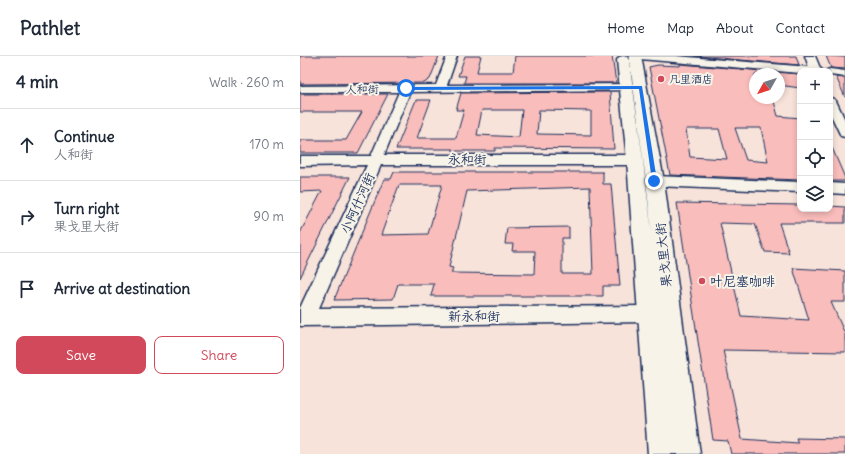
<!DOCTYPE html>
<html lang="en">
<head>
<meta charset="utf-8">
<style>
  body { margin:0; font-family:Delius,"LXGW WenKai TC",sans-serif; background:#f6f6f7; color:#1f2937 }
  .controls { position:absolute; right:12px; top:12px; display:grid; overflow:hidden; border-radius:8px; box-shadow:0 2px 6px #0003 }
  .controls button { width:36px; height:36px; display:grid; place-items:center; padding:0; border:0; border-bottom:1px solid #e0e1e3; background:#fff; color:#1f2937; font:20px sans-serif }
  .compass { position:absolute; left:449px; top:12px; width:36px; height:36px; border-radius:50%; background:#fff; box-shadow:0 2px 6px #0003; rotate:231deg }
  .stop { position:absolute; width:12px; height:12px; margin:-9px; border:3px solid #1a73e8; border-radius:50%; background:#fff }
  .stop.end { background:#1a73e8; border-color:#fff; box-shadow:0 1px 4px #0008 }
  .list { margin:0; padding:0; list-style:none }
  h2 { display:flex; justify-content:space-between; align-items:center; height:52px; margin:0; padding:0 16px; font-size:17px }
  h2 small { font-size:13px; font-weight:400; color:#747a83 }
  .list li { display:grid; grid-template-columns:26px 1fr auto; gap:12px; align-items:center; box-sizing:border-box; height:72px; padding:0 16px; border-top:1px solid #e0e1e3 }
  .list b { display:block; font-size:15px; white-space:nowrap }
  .list p { margin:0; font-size:13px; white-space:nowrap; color:#747a83 }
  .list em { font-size:13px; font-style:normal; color:#747a83 }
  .actions { display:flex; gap:8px; padding:12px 16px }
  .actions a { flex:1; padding:9px 0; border:1px solid #d1495b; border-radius:8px; text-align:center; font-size:14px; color:#d1495b }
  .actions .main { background:#d1495b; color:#fff }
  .icon { flex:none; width:22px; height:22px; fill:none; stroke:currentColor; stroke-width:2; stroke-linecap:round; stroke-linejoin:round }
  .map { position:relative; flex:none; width:545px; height:398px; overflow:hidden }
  header { display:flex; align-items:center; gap:24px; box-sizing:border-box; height:56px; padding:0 20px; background:#fff; border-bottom:1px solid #e0e1e3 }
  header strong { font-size:19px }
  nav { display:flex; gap:22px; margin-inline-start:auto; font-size:14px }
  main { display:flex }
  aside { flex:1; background:#fff }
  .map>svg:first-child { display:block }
</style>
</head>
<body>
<header>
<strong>Pathlet</strong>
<nav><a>Home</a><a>Map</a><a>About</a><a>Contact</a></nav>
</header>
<main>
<aside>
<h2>4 min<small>Walk · 260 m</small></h2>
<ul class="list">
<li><svg class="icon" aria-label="ahead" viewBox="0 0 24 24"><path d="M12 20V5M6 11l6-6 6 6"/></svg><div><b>Continue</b><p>人和街</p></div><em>170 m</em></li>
<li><svg class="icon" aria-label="right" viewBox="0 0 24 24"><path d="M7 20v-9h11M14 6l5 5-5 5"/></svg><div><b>Turn right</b><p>果戈里大街</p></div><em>90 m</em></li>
<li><svg class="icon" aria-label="arrive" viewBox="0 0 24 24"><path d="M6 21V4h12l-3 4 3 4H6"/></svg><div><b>Arrive at destination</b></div></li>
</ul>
<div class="actions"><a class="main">Save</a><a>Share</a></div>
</aside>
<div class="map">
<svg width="545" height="398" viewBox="0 0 545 398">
  <rect width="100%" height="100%" fill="#f8e3da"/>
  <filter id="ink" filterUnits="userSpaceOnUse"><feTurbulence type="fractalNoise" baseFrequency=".025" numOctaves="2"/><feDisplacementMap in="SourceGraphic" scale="8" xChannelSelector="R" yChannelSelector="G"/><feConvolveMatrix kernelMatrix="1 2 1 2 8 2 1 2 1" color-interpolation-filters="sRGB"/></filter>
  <g filter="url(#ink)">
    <!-- building -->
    <g fill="#f9bdbb" stroke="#1b2f5e" fill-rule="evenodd">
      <polygon points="0,0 139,0 130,23 124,27 0,28"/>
      <polygon points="165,0 181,0 177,16 213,16 215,0 312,0 316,27 164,27 166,20 158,20"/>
      <polygon points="394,0 496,0 499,9"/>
      <polygon points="526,0 545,1 545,13 531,12"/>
      <path d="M380 8 500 18V32L479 29V18H455V42H473L478 60 500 62V124L370 119 349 11 358 9 380 10ZM435 72H461L468 106 446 104ZM386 73H419L427 103 390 101Z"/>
      <polygon points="536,21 545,22 545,41"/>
      <path d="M310 36 314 93 195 92V95H153V93H96L116 44H131L117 82H156L164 54H156L161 37ZM182 54H222L219 81 177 79ZM239 54 291 55V79L237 78Z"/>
      <polygon points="0,38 88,38 58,97 0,97 0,84 46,84 62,56 0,56"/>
      <polygon points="530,87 545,122 545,125 530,125"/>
      <path d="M94 116H303V128H311L320 230H303V240H131L134 228H98L93 243 34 244 84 123H91ZM99 129H142L128 178 81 179ZM290 131 293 218H262V182H269V171L207 172 205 188H213L212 195H235L234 218 151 217 153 212 149 211 167 135Z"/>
      <polygon points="0,121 50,121 0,222 0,177 22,135 0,136"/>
      <polygon points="377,147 500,149 500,153 530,153 530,150 545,151 545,167 479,167 489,197 465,196 455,168 420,167 441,260 509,264 493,212 545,215 545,246 531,246 545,278 545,296 423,294 442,383 498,387 496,382 545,383 545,398 431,398 428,385 413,384"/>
    </g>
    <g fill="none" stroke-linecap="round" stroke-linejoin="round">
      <defs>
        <g id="minor">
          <polygon points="147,0 157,0 147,29 341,28 346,31 341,34 110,36 84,99 335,99 340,101 342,104 340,107 335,109 81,109 19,252 349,250 355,252 358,258 355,264 349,266 0,270 0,252 67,109 0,110 0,100 71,100 99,36 0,36 0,30 136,29"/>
          <polygon points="335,0 376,0 509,11 505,0 515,0 520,12 523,15 500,15 500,17 340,3"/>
          <polygon points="530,13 545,15 545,21 530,19 530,15 525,15"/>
          <polygon points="530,42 534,43 536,45 545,64 545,81 541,80 530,57"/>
          <polygon points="355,120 500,126 500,136 355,130 350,129 348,125 350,121"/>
          <polygon points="530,127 545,128 545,138 530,137"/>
        </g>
        <polygon id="major" points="323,0 327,1 329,4 343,104 352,179 346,125 329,0 341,0 364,125 400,398 348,398 327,104 317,4 319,1"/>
      </defs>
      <!-- minor casing -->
      <use href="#minor" stroke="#1b2f5e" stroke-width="3"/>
      <!-- major casing -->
      <use href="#major" stroke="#1b2f5e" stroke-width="3"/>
      <!-- minor -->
      <use href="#minor" fill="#f7f3e8" fill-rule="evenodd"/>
      <!-- major -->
      <use href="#major" fill="#f7f3e8" fill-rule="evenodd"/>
    </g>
  </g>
  <!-- route -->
  <polygon fill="#1a73e8" points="342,30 357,125 354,127 352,125 339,33 106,34 103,32 106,31"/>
  <!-- markers -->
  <g fill="#d1495b" stroke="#f7f3e8" stroke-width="1.5">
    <circle cx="361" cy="23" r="4"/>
    <circle cx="402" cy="225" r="4"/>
  </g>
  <g text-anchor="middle" stroke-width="4" stroke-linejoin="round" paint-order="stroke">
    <!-- far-poi labels -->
    <g font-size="11" fill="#1b2f5e" stroke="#f7f3e8" text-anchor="start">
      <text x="369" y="27">凡里酒店</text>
    </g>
    <!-- far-street labels -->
    <g font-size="11" fill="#1b2f5e" stroke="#f7f3e8">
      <text x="62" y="37">人和街</text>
    </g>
    <!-- street labels -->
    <g font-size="13" fill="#1b2f5e" stroke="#f7f3e8">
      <text x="167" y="108">永和街</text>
      <text transform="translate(57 147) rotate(-66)" y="5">小阿什河街</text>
      <text transform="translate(363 199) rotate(-96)" y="5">果戈里大街</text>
      <text x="174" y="265">新永和街</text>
    </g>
    <!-- poi labels -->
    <g font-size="13" fill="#1b2f5e" stroke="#f7f3e8" text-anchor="start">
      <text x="410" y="230">叶尼塞咖啡</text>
    </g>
  </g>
</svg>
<div class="controls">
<button>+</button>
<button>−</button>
<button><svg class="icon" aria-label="locate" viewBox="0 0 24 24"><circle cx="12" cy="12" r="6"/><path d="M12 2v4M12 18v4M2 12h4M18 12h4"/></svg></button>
<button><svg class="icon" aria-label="layers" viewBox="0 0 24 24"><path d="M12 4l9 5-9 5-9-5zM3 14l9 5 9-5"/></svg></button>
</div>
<svg class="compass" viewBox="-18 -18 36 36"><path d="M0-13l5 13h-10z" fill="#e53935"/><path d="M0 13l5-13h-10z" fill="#747a83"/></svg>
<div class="stop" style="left:106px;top:32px"></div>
<div class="stop end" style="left:354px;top:125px"></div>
</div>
</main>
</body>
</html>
